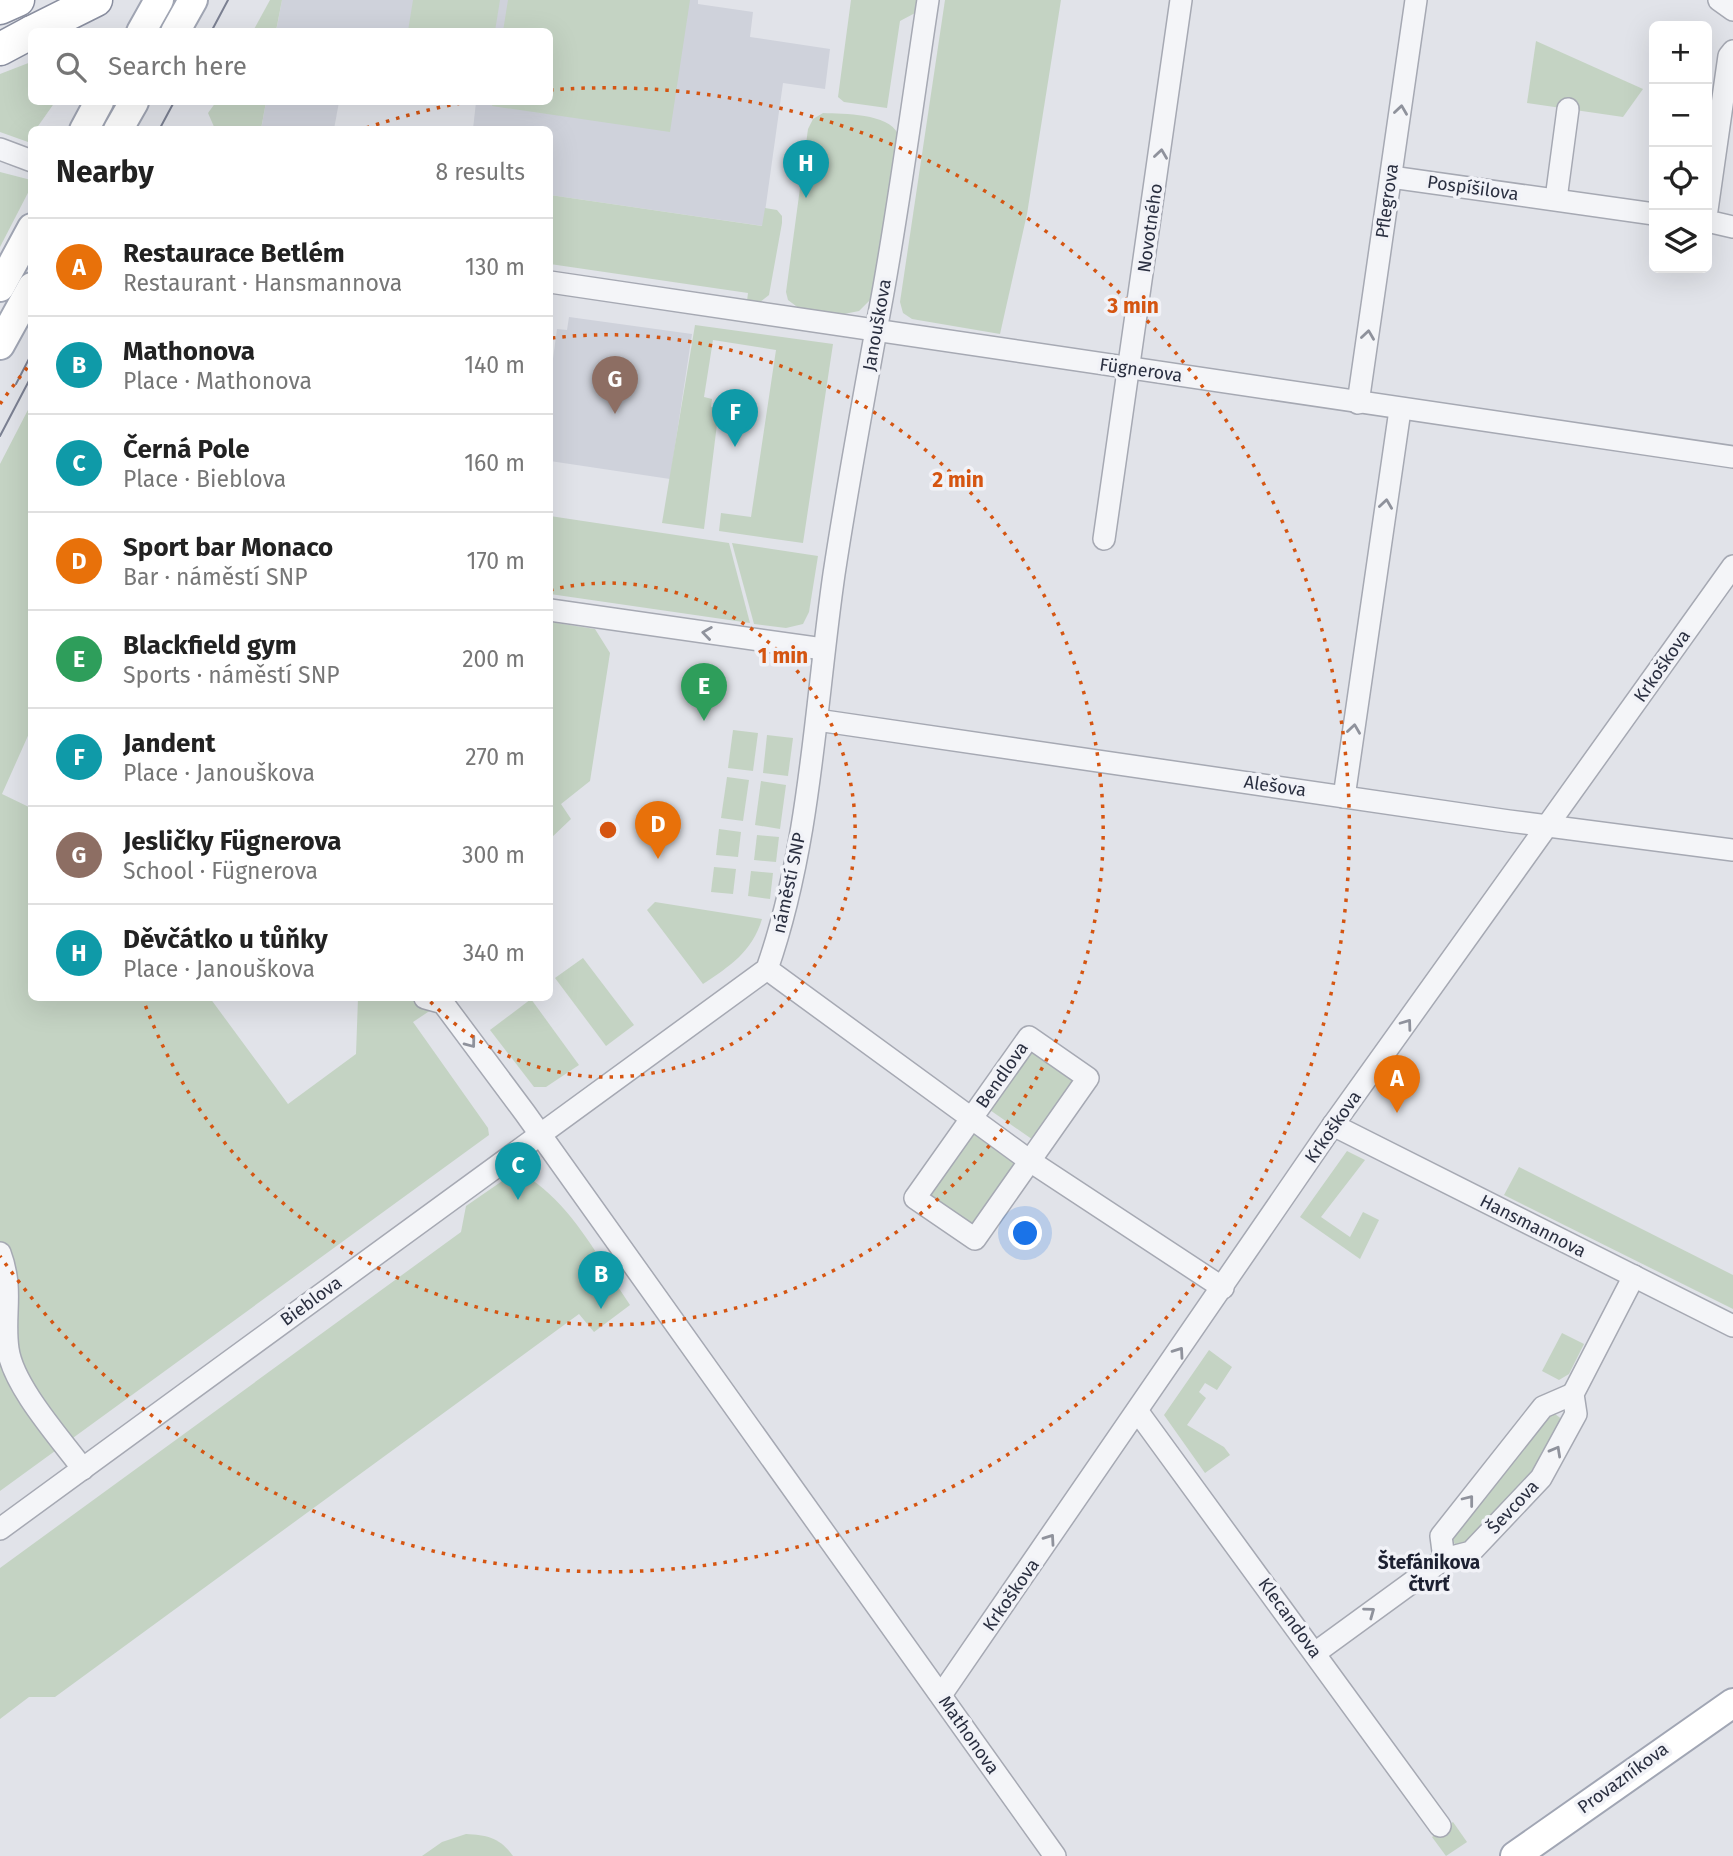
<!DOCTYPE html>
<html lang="en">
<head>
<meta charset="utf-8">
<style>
  body { margin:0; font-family:"Fira Sans",sans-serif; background:#f2f2f2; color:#222 }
  .controls { position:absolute; right:21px; top:21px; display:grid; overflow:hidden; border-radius:10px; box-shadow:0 7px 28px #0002 }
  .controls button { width:63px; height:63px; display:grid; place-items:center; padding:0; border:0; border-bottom:2px solid #e0e0e0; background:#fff; color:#222; font:35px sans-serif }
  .you { position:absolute; left:1026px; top:1234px; width:24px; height:24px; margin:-18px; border:5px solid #fff; border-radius:50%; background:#1a73e8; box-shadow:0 0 0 10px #1a73e833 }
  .badge { display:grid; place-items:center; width:46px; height:46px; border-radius:50%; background:#0f766e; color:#fff; font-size:23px; font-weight:700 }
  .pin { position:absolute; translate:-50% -58px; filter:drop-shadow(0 2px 4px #0008) }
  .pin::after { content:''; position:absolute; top:37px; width:24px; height:21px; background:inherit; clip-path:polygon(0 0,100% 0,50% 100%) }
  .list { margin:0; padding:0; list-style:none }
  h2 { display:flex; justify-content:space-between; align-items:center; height:91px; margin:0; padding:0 28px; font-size:30px }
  h2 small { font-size:23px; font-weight:400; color:#767676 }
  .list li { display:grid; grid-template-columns:46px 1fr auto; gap:21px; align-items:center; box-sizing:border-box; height:98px; padding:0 28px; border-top:2px solid #e0e0e0 }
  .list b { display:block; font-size:26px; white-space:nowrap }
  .list p { margin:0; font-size:23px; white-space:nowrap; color:#767676 }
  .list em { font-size:23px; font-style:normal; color:#767676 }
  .icon { flex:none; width:38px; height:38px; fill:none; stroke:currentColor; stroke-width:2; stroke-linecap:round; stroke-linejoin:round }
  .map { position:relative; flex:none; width:1733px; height:1856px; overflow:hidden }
  .search { position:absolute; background:#fff; box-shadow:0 7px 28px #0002; left:28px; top:28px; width:525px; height:77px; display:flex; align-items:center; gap:18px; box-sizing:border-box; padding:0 24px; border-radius:10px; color:#767676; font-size:26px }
  .panel { position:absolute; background:#fff; box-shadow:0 7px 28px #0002; left:28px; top:126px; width:525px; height:875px; border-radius:10px }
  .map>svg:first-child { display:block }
</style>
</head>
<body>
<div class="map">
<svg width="1733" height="1856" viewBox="0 0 1733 1856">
  <rect width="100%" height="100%" fill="#e1e3e9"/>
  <!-- built -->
  <g fill="#cfd2db">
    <polygon points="282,0 698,0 698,4 753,12 750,37 830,49 825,89 783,83 763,226 550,195 550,130 473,129 476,102 550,102 550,32 276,32"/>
    <polygon points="266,102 339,102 334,129 261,130"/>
    <polygon points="569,317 692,334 670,479 550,461 550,381 557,329 567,330"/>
  </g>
  <!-- green -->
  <g fill="#c4d3c3">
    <polygon points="270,0 282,0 276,31 253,31"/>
    <polygon points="413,0 500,0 495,31 408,31"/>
    <polygon points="508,0 690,0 670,132 492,106 493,102 550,102 550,32 503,31"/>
    <polygon points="851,0 918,0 917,12 900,21 887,108 844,102 838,97"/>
    <polygon points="945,0 1061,0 1027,214 1000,334 912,319 903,313 900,302"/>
    <polygon points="1536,41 1643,89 1623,117 1527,103"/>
    <polygon points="31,62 32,102 55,102 36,129 32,130 28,142 0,132 0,74"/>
    <polygon points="216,102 266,102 261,129 215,129 208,113"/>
    <path d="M823 113C844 114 888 113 898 134L874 296 859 311 839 315 800 309 788 300 786 292 808 129 813 119Z"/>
    <polygon points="0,172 31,180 32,185 0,247"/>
    <polygon points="550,195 762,226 765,208 777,210 782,216 782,223 769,295 760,302 747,301 748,293 550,264"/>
    <polygon points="695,325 833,344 803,543 719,531 721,513 751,517 776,350 713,340 704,397 712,399 711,407 719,408 704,529 662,523"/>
    <polygon points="31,404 31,729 2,794 31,808 32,998 210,998 288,1104 356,1054 358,998 449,998 413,1022 488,1128 489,1135 0,1491 0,464"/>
    <polygon points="550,516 729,543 750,623 550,594"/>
    <polygon points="732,543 818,556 809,612 803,624 786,628 754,624"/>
    <polygon points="550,622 595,629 610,653 590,781 561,804 571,819 550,839"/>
    <polygon points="733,730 758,733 753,771 728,768"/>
    <polygon points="767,735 793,738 788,776 763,773"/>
    <polygon points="727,777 749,780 743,821 721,818"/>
    <polygon points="761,781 786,785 780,829 755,825"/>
    <polygon points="719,829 741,832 738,857 716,855"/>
    <polygon points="757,835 779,837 776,862 754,860"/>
    <polygon points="714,867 736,869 733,894 711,892"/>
    <polygon points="751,871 773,873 770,899 748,896"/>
    <path d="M655 902 762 919C752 952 730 966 703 984L647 910Z"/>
    <polygon points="583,958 634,1025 606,1046 555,978"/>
    <polygon points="531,999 579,1065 546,1087 534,1087 490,1030"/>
    <polygon points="1028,1047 1078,1082 1036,1142 987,1108"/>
    <polygon points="969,1131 1019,1167 972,1228 929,1198 930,1186"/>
    <polygon points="1347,1151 1365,1160 1321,1217 1350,1237 1363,1212 1379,1220 1360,1259 1300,1217"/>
    <polygon points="1519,1167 1733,1275 1733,1309 1504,1195"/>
    <path d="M524 1175C571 1202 600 1261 630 1305L594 1332 579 1314 55 1697H29L0 1719V1568L461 1232 466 1206 508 1177Z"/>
    <polygon points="1562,1333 1584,1344 1569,1374 1559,1380 1542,1371"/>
    <polygon points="1209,1350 1232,1367 1217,1390 1205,1383 1199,1392 1206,1398 1187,1425 1224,1447 1230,1455 1205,1473 1164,1415"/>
    <polygon points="1555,1414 1563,1420 1543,1461 1468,1548 1456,1547 1452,1538 1549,1415"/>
    <polygon points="1453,1822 1467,1842 1446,1856 1432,1837"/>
    <path d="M466 1834C488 1835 500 1838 513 1856H422L442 1842Z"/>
  </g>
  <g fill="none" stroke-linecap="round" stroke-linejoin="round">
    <defs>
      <g id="minor">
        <polyline points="1719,0 1733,10"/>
        <polyline points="0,149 32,161"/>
        <polyline points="1391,177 1654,214"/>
        <polyline points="1556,199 1568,109"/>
        <polyline points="1707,210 1729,56 1733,51"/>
        <polyline points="1707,221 1733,227"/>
        <polyline points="550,282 1733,457"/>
        <polyline points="1358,403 1416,0"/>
        <polyline points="1104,539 1181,0"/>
        <polyline points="550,610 823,649"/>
        <polyline points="817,720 1509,821 1733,850"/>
        <polyline points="1344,797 1400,410"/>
        <polyline points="767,969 1030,1161 1223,1288"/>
        <polyline points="425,998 443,1003 525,1113 1055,1856"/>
        <polygon points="1029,1037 1088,1078 975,1239 915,1198"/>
        <polyline points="1333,1125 1733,1326"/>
        <path d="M0 1253C14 1290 3 1315 8 1349 13 1386 60 1438 83 1469"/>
        <polyline points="1138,1412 1440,1826"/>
        <path d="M0 1529 767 969C811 843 815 706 834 574 848 482 865 390 882 298 900 199 913 99 928 0"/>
        <polyline points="1444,1559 1441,1536 1543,1407 1573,1394"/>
        <polyline points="1315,1653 1444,1559 1471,1552 1541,1478 1576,1414 1573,1394 1634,1276"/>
        <polyline points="941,1695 1333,1125 1733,566"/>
      </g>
      <g id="major">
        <polyline points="141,32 159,0"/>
        <polyline points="175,32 193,0"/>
        <polyline points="84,130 99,102"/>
        <polyline points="118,130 134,102"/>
        <polyline points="0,287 32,228"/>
        <polyline points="0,345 32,287"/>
        <polyline points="1515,1856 1733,1703"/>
      </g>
      <g id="highway">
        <polyline points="0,8 18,0"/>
        <polyline points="32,32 96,0"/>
        <polyline points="0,49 32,32"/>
      </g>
    </defs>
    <!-- minor casing -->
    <use href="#minor" stroke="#a6a9b3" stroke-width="24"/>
    <!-- major casing -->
    <use href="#major" stroke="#a1a6b4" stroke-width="32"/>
    <!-- highway casing -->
    <use href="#highway" stroke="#898e9f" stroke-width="35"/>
    <!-- minor -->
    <use href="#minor" stroke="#f4f5f8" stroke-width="21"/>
    <!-- major -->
    <use href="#major" stroke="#fff" stroke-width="28"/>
    <!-- highway -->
    <use href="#highway" stroke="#fff" stroke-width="32"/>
    <!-- tram -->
    <g stroke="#7b8092" stroke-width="2">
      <polyline points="211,32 228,0"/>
      <polyline points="159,130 174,102"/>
      <polyline points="16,384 32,353"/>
      <polyline points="0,436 32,375"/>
    </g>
  </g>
  <!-- one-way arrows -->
  <defs><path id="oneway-chevron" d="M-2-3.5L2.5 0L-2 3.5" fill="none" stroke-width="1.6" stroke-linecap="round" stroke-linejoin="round" transform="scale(1.75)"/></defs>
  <g stroke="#8f929c">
    <use href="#oneway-chevron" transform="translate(1401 110) rotate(-82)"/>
    <use href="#oneway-chevron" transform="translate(1161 154) rotate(-82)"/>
    <use href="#oneway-chevron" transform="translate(1368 335) rotate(-82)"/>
    <use href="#oneway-chevron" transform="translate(1386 504) rotate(-82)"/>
    <use href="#oneway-chevron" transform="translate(707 633) rotate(-172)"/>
    <use href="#oneway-chevron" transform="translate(1354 729) rotate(-82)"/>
    <use href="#oneway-chevron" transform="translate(1407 1024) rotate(-54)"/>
    <use href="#oneway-chevron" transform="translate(471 1043) rotate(53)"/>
    <use href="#oneway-chevron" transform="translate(1179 1352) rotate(-55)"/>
    <use href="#oneway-chevron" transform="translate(1556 1451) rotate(-61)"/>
    <use href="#oneway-chevron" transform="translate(1469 1500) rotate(-52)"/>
    <use href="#oneway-chevron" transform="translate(1050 1539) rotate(-55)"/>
    <use href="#oneway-chevron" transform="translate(1370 1612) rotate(-36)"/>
  </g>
  <!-- distance rings -->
  <g fill="none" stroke="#d55511" stroke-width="3.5" stroke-dasharray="3.5 7">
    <path d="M550 590A247 247 0 1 1 427 998"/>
    <path d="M552 338A495 495 0 1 1 143 999"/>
    <path d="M0 404A742 742 0 0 1 31 363M366 128A742 742 0 0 1 466 102M550 90A742 742 0 1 1 0 1256"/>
  </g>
  <g text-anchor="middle" stroke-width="7" stroke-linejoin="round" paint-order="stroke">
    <!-- street labels -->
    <g font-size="18" fill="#2a2f40" stroke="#f1f2f7">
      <text transform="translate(1473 188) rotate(8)" y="6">Pospíšilova</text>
      <text transform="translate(1387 201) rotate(-82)" y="6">Pflegrova</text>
      <text transform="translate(1150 228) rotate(-82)" y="6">Novotného</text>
      <text transform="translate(877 325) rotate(-80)" y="6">Janouškova</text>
      <text transform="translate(1141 370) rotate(8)" y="6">Fügnerova</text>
      <text transform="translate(1662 666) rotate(-55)" y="6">Krkoškova</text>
      <text transform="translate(1275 786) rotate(8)" y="6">Alešova</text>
      <text transform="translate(789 883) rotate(-78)" y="6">náměstí SNP</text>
      <text transform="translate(1002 1075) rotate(-55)" y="6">Bendlova</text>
      <text transform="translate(1333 1127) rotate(-55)" y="6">Krkoškova</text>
      <text transform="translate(1533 1226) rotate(27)" y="6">Hansmannova</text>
      <text transform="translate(311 1301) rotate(-36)" y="6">Bieblova</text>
      <text transform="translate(1513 1507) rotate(-47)" y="6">Ševcova</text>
      <text transform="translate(1011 1595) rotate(-55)" y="6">Krkoškova</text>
      <text transform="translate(1290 1618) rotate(54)" y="6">Klecandova</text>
      <text transform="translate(969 1735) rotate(55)" y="6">Mathonova</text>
      <text transform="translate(1623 1778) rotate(-36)" y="6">Provazníkova</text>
    </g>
    <!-- neighbourhood labels -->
    <g font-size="19" font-weight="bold" fill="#1c2031" stroke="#f1f2f7">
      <text x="1429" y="1569">Štefánikova<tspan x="1429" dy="22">čtvrť</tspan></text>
    </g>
  </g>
  <circle cx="608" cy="830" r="10" fill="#d55511" stroke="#f1f2f7" stroke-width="3.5"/>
  <g font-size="21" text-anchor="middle" font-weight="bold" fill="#d55511" stroke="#f1f2f7" stroke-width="7" stroke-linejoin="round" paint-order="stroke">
    <text x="1133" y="313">3 min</text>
    <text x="958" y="487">2 min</text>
    <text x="783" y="663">1 min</text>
  </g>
</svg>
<div class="controls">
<button>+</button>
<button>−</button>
<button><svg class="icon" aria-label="locate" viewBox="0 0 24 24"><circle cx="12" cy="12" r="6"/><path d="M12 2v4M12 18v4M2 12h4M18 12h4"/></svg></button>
<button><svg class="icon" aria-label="layers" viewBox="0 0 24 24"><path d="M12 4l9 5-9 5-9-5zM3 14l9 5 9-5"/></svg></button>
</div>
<div class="you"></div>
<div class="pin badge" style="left:1397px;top:1113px;background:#e8710a">A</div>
<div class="pin badge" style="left:601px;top:1309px;background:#0f9aa8">B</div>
<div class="pin badge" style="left:518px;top:1200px;background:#0f9aa8">C</div>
<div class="pin badge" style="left:658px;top:859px;background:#e8710a">D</div>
<div class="pin badge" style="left:704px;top:721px;background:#2e9e5b">E</div>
<div class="pin badge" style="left:735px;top:447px;background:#0f9aa8">F</div>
<div class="pin badge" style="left:615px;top:414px;background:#8d6e63">G</div>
<div class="pin badge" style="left:806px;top:198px;background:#0f9aa8">H</div>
<div class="search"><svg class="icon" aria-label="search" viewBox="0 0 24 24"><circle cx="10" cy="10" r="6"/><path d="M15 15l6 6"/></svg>Search here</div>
<section class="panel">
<h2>Nearby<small>8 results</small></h2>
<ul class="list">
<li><span class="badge" style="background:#e8710a">A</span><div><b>Restaurace Betlém</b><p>Restaurant · Hansmannova</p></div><em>130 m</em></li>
<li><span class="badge" style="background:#0f9aa8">B</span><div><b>Mathonova</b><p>Place · Mathonova</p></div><em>140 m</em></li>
<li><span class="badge" style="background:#0f9aa8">C</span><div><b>Černá Pole</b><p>Place · Bieblova</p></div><em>160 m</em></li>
<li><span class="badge" style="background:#e8710a">D</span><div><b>Sport bar Monaco</b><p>Bar · náměstí SNP</p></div><em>170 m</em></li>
<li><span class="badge" style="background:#2e9e5b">E</span><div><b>Blackfield gym</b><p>Sports · náměstí SNP</p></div><em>200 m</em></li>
<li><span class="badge" style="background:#0f9aa8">F</span><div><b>Jandent</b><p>Place · Janouškova</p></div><em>270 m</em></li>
<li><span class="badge" style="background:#8d6e63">G</span><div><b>Jesličky Fügnerova</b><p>School · Fügnerova</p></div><em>300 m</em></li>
<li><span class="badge" style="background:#0f9aa8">H</span><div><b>Děvčátko u tůňky</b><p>Place · Janouškova</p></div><em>340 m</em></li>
</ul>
</section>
</div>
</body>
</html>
